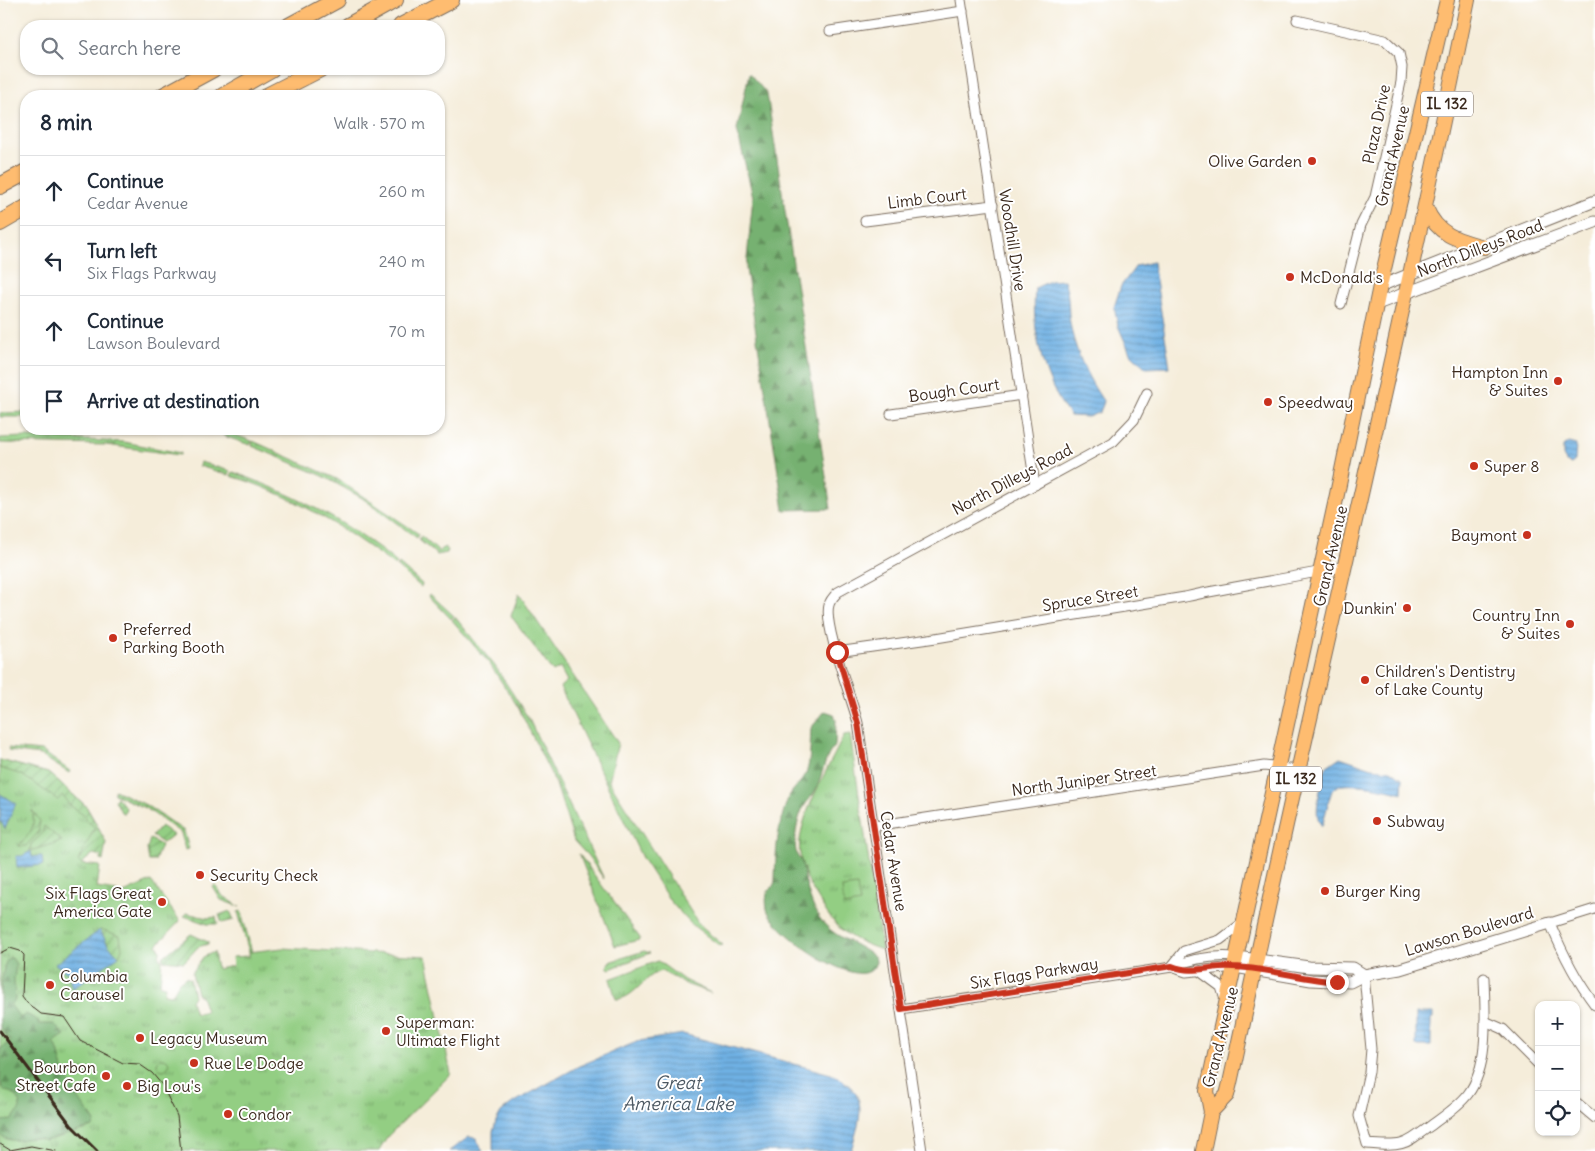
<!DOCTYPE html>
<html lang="en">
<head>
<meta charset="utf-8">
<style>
  body { margin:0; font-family:Delius,sans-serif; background:#f6f6f7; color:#1f2937 }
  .controls { position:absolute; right:15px; bottom:15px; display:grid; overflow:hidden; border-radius:10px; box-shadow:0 1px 4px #0004 }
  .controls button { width:45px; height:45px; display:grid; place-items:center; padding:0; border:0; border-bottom:1px solid #e0e1e3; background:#fff; color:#1f2937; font:25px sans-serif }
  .stop { position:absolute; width:15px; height:15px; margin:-11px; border:4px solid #c8321e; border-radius:50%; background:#fff }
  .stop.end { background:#c8321e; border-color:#fff; box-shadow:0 1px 5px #0008 }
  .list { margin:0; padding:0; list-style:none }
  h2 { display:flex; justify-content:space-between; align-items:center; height:65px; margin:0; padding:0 20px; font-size:21px }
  h2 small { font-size:16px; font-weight:400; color:#747a83 }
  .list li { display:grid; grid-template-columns:32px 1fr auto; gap:15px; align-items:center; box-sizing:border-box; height:70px; padding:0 20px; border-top:1px solid #e0e1e3 }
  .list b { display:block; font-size:19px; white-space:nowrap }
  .list p { margin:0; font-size:16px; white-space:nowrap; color:#747a83 }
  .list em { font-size:16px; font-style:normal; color:#747a83 }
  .icon { flex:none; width:28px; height:28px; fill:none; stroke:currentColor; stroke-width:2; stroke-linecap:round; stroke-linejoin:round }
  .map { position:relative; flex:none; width:1595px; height:1151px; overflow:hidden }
  .search { position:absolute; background:#fff; box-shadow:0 1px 4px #0004; left:20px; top:20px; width:425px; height:55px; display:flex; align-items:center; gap:12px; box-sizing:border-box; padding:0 18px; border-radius:20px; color:#747a83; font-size:19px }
  .panel { position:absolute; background:#fff; box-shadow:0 1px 4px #0004; left:20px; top:90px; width:425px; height:345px; border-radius:20px }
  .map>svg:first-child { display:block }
</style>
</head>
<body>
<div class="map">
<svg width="1595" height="1151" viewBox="0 0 1595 1151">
  <defs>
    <pattern id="grass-tufts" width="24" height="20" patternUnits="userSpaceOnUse" patternTransform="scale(1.25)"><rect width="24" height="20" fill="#93ce83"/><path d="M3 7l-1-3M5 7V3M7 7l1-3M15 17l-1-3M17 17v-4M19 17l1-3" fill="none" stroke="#79a76b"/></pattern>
    <pattern id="forest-firs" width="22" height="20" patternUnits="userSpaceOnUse" patternTransform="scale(1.25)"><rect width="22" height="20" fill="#76b171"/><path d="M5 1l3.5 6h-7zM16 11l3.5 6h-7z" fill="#62905c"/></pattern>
    <pattern id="garden-furrows" width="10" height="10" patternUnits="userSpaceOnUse" patternTransform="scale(1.25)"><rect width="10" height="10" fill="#93ce83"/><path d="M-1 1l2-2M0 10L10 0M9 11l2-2" fill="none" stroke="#79a76b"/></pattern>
    <pattern id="water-rules" width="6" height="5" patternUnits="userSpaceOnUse" patternTransform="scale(1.25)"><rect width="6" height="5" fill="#6fb1e4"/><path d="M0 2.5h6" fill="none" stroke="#5c90b8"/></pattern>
  </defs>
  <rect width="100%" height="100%" fill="#fff"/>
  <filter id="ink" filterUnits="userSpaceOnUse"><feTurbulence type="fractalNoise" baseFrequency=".02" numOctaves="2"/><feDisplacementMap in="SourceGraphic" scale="10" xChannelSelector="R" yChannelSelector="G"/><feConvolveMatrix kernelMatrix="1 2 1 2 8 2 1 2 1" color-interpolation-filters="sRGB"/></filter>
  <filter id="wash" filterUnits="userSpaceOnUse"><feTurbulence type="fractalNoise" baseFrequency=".0096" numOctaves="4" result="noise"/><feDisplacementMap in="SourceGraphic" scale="20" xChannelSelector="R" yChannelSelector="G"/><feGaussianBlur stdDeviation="1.12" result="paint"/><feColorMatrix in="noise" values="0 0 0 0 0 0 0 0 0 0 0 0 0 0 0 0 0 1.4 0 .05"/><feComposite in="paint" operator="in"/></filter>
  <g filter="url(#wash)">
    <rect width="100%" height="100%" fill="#f5edda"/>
    <!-- grass -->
    <g fill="url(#grass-tufts)" stroke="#677c50">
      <polygon points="26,412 26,417 0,417 0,413"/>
      <polygon points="218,429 224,429 224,431 252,441 250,445 224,436"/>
      <polygon points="26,437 124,442 181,453 180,455 106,445 0,443 0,438"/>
      <polygon points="253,441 337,479 419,534 417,538 362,498 323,476 252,446"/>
      <polygon points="200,462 230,471 229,475 199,466"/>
      <path d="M233 472C291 493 349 522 397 563L395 566C346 529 290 493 231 476Z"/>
      <polygon points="421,536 439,552 444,547 448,550 447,553 437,555 419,540"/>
      <polygon points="399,564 422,584 421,587 397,567"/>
      <polygon points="430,594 454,616 451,619 429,596"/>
      <polygon points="519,594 618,743 609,781 700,926 723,945 720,946 691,924 670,901 642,858 560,687 567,681 560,668 553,672 511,616"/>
      <polygon points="455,617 495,666 529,719 604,879 588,856 574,841 556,784 518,707 489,663 452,620"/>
      <path d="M850 734 882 950C849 939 836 930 819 900 810 886 802 871 800 854 795 821 830 766 844 735Z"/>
      <polygon points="0,760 48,773 86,806 100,830 93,854 81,864 100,866 97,888 117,891 119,895 151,881 180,921 157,945 160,950 159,959 162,960 160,985 165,986 164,994 172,995 179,982 186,977 190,979 194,996 191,1001 195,1014 206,1011 201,996 197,994 192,973 203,957 214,952 217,969 233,966 232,957 249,956 249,952 282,948 426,956 451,1074 388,1136 379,1151 0,1151"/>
      <polygon points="579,854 640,938 639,940 615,946"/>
      <polygon points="644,951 650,953 610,969 607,967 609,962"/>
      <path d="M658 961 684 980 711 993 688 985 661 971C645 975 633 1000 616 999L610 979Z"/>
    </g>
    <!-- forest -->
    <g fill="url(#forest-firs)" stroke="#586e48">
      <polygon points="749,73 767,94 831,509 784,510 746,269 753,197 737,130"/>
      <path d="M825 711 834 714 836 720 835 746C824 757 823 775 816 789 813 796 807 801 803 808 797 819 790 853 801 860 808 890 810 920 841 937 853 944 864 949 875 957L876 961C869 1002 771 930 767 909 763 886 775 891 775 879 776 849 777 829 787 801 791 789 802 783 806 773 811 763 810 739 811 728Z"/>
      <path d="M9 958H12L16 964 14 980 15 1000 10 1004 20 1018 26 1014 39 1021 38 1024H54L64 1035 66 1034 54 1042C60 1052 60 1061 64 1072 72 1090 84 1106 95 1122L93 1127 45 1141C28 1132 17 1148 0 1135V1121L12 1120 20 1108C20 1097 14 1092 4 1091L0 1082V1049L11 1041C8 1037 2 1031 0 1025 0 1014 0 963 9 958Z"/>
    </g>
    <!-- garden -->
    <g fill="url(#garden-furrows)" stroke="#677c50">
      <polygon points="8,748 42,751 70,771 69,773 40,755 9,751"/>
      <polygon points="0,760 48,773 86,806 106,842 103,861 101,860 101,856 93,854 81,864 78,861 95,827 84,819 86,817 67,803 68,801 62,796 58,800 22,775 0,768"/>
      <polygon points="115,790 146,805 184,831 189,849 185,850 181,833 147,809 114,794"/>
      <polygon points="117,797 126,808 124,813 121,812 115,800"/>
      <path d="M32 810 40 821 38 833 26 846H19C30 831 36 830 32 810Z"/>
      <polygon points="44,826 62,841 30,851 31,844 42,834"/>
      <polygon points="161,826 173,835 163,843 152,836"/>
      <polygon points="150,839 161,845 155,861 149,861 147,849"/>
      <polygon points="215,885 222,895 240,907 221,900 213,887"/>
      <polygon points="230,911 234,920 222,923 219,915"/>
      <polygon points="241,911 252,952 249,952 238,912"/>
      <polygon points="186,913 208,918 216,917 218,924 207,924 184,916"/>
      <polygon points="101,929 120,936 122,949 119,956 108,945 100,930"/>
      <polygon points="191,934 208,942 208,944 198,947 184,962 163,960 163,957"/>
    </g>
    <!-- pitch -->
    <g fill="#93ce83" stroke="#677c50">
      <polygon points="857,886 860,903 844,906 842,888"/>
      <circle cx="163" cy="1064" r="6"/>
    </g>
    <!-- water -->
    <g fill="url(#water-rules)" stroke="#556e81">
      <polygon points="1153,262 1170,367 1146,368 1130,353 1118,326 1114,307 1121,286 1136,266"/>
      <path d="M1064 280C1069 296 1068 300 1069 315 1072 345 1087 378 1104 402L1100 412 1088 417 1070 416C1044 383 1031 331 1035 288L1050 281Z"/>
      <polygon points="1568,443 1576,445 1575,461 1571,464 1566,462 1563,455 1563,447"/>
      <path d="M1340 757 1372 768 1391 770 1403 779 1402 793C1390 789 1341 779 1333 789 1330 793 1325 818 1322 826 1311 814 1322 785 1325 770L1327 766Z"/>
      <polygon points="0,794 16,803 5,829 0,820"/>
      <polygon points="31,851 32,857 42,856 43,865 17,868 16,856 22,856"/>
      <polygon points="100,930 108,945 119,956 72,989 69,974 55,964"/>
      <polygon points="1416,1013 1433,1013 1433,1018 1431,1018 1431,1046 1416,1046"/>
      <path d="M683 1034 831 1074C871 1093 861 1115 851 1151H493V1132L496 1121 501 1112 511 1104 579 1066 639 1041Z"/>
      <polygon points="469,1137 476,1138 483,1151 449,1151"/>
    </g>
  </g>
  <g filter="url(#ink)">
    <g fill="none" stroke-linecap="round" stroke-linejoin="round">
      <defs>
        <g id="minor">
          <polyline points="961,0 1035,485"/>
          <polyline points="1297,20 1385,40 1399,53 1402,67 1401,82 1375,197 1361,225 1341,304"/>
          <polyline points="830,31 963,11"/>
          <polyline points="865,221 993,205"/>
          <polyline points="891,414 1022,395"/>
          <path d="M837 652 936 638 1185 597C1239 585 1293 578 1346 566"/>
          <polyline points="874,826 1264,766 1298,770"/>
          <path d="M1595 909 1550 923C1562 952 1576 980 1595 1005"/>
          <polyline points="1172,966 1184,951 1220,940 1244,922"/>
          <polyline points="1172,967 1186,972 1235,967"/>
          <polyline points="1198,970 1221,987 1225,1000"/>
          <path d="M1364 975 1371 1049 1369 1072 1359 1116 1367 1144C1404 1147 1403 1146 1433 1124 1445 1115 1459 1106 1468 1094 1490 1065 1485 1013 1484 978"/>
          <path d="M901 1009 1172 967C1193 958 1214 955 1237 957"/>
          <polyline points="1485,1021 1503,1029 1539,1065"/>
          <polyline points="1576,1102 1595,1118"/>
          <path d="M922 1151 858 723C852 699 823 625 829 605 830 600 834 596 838 592L1113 442 1134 420 1147 393"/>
        </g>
        <g id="tertiary">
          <polyline points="1380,286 1595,201"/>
          <polyline points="1377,304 1595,222"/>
          <polyline points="1237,957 1309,967 1353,968 1364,975"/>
          <polyline points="1235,967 1311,980 1350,982 1364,975 1400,969 1550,923"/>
        </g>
        <g id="primary">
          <path d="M1426 208C1437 235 1457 240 1484 247"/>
          <path d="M1211 1112 1227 1095 1230 1083C1253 978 1275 872 1299 767 1357 512 1416 257 1468 0"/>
          <polyline points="1203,1151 1211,1112 1207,1091 1335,504 1380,286 1447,0"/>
        </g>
        <g id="motorway">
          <polyline points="289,26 337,0"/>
          <polyline points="348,26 395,0"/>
          <polyline points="401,26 451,0"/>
          <polyline points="163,96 213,69"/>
          <polyline points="223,96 271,69"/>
          <polyline points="267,96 320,69"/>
          <polyline points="0,186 26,172"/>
          <polyline points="0,223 26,208"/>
        </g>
      </defs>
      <!-- minor casing -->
      <use href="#minor" stroke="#7c6e60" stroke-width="11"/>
      <!-- tertiary casing -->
      <use href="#tertiary" stroke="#7c6e60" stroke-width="13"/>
      <!-- primary casing -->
      <use href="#primary" stroke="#7c6e60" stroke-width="16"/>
      <!-- motorway casing -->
      <use href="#motorway" stroke="#7c6e60" stroke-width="18"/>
      <!-- minor -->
      <use href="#minor" stroke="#fff" stroke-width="9"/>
      <!-- tertiary -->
      <use href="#tertiary" stroke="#fff" stroke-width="11"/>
      <!-- primary -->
      <use href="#primary" stroke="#febc70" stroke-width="14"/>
      <!-- motorway -->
      <use href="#motorway" stroke="#febc70" stroke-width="16"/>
      <!-- tram -->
      <g stroke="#3b2a1e" stroke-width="1">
        <polyline points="0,953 10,948 20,951 24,955 22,996 27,1003 41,1014 64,1017 80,1041 123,1063 139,1064 152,1073 162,1085 177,1116 181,1151"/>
        <polyline points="0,1144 10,1150 31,1146 56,1151"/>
      </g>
      <!-- rail -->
      <polyline stroke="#3b2a1e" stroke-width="3" points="0,1031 71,1125 97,1151"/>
    </g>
  </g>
  <g fill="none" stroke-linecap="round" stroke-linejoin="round" filter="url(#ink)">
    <!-- route -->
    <path stroke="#c8321e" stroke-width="6" d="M837 652 858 723 901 1009 1172 966C1194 975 1211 965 1233 967 1268 968 1302 979 1337 982"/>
  </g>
  <!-- markers -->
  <g fill="#c8321e" stroke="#fff" stroke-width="2">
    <circle cx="1312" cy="161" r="5"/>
    <circle cx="1290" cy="277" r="5"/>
    <circle cx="1558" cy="381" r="5"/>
    <circle cx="1268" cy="402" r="5"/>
    <circle cx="1474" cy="466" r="5"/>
    <circle cx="1527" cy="535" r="5"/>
    <circle cx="1407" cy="608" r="5"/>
    <circle cx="1570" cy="624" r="5"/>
    <circle cx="113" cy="638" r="5"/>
    <circle cx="1365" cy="680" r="5"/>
    <circle cx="1377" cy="821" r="5"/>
    <circle cx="200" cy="875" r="5"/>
    <circle cx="1325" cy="891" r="5"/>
    <circle cx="162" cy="902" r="5"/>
    <circle cx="50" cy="985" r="5"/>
    <circle cx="386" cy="1031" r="5"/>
    <circle cx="140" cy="1038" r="5"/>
    <circle cx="194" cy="1063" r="5"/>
    <circle cx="106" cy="1076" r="5"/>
    <circle cx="127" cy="1086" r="5"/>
    <circle cx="228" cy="1114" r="5"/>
  </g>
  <g text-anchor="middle" stroke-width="4" stroke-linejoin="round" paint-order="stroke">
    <!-- shield labels -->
    <g fill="#fff" stroke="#766a62" stroke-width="1">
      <rect x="1421" y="91.5" width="52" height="25" rx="4"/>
      <rect x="1270" y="766.5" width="52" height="25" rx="4"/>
    </g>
    <g font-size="15" font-weight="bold" fill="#3b2a1e">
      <text x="1447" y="109">IL 132</text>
      <text x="1296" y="784">IL 132</text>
    </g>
    <!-- street labels -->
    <g font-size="16" fill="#3b2a1e" stroke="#fff">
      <text transform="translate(1376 124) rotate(-78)" y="6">Plaza Drive</text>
      <text transform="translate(1392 156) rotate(-77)" y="6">Grand Avenue</text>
      <text transform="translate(927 198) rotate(-7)" y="6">Limb Court</text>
      <text transform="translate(1013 240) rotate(81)" y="6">Woodhill Drive</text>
      <text transform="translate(1480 248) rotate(-21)" y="6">North Dilleys Road</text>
      <text transform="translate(954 390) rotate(-8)" y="6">Bough Court</text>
      <text transform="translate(1012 479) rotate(-28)" y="6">North Dilleys Road</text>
      <text transform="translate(1330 556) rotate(-77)" y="6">Grand Avenue</text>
      <text transform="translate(1090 598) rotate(-9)" y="6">Spruce Street</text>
      <text transform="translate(1084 780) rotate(-8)" y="6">North Juniper Street</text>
      <text transform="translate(894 861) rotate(81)" y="6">Cedar Avenue</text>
      <text transform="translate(1469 931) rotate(-17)" y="6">Lawson Boulevard</text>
      <text transform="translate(1034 973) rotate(-9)" y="6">Six Flags Parkway</text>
      <text transform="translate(1220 1037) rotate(-76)" y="6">Grand Avenue</text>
    </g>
    <!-- poi labels -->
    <g font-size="16" fill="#3b2a1e" stroke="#fff" text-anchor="start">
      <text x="1302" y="167" text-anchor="end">Olive Garden</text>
      <text x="1300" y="283">McDonald's</text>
      <text x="1548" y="378" text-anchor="end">Hampton Inn<tspan x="1548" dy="18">&amp; Suites</tspan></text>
      <text x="1278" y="408">Speedway</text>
      <text x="1484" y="472">Super 8</text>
      <text x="1517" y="541" text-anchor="end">Baymont</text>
      <text x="1397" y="614" text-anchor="end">Dunkin'</text>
      <text x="1560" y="621" text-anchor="end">Country Inn<tspan x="1560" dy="18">&amp; Suites</tspan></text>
      <text x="123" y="635">Preferred<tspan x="123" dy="18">Parking Booth</tspan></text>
      <text x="1375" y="677">Children's Dentistry<tspan x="1375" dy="18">of Lake County</tspan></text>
      <text x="1387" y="827">Subway</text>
      <text x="210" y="881">Security Check</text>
      <text x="1335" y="897">Burger King</text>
      <text x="152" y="899" text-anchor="end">Six Flags Great<tspan x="152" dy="18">America Gate</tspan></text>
      <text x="60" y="982">Columbia<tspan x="60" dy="18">Carousel</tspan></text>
      <text x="396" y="1028">Superman:<tspan x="396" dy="18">Ultimate Flight</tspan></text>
      <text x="150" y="1044">Legacy Museum</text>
      <text x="204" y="1069">Rue Le Dodge</text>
      <text x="96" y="1073" text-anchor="end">Bourbon<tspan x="96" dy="18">Street Cafe</tspan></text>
      <text x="137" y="1092">Big Lou's</text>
      <text x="238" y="1120">Condor</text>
    </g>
    <!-- water labels -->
    <g font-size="18" font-style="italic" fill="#4d5963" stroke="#fff">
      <text x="678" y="1089">Great<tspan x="678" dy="21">America Lake</tspan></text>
    </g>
  </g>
</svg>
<div class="controls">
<button>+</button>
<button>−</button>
<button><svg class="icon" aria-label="locate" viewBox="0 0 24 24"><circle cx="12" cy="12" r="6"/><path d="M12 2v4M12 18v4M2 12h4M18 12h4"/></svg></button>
</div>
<div class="stop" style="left:837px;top:652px"></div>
<div class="stop end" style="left:1337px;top:982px"></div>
<div class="search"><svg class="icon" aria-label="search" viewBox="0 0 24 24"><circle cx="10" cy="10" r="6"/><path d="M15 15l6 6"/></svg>Search here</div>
<section class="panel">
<h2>8 min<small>Walk · 570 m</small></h2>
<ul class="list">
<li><svg class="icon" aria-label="ahead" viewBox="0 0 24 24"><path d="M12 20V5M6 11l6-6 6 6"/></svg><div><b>Continue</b><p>Cedar Avenue</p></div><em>260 m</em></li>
<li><svg class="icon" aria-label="left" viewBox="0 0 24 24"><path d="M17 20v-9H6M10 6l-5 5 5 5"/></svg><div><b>Turn left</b><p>Six Flags Parkway</p></div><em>240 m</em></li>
<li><svg class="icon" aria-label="ahead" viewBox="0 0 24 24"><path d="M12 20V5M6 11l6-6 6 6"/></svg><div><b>Continue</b><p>Lawson Boulevard</p></div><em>70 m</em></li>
<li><svg class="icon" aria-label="arrive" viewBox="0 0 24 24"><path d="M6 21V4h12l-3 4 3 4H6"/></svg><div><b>Arrive at destination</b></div></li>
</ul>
</section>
</div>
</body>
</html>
